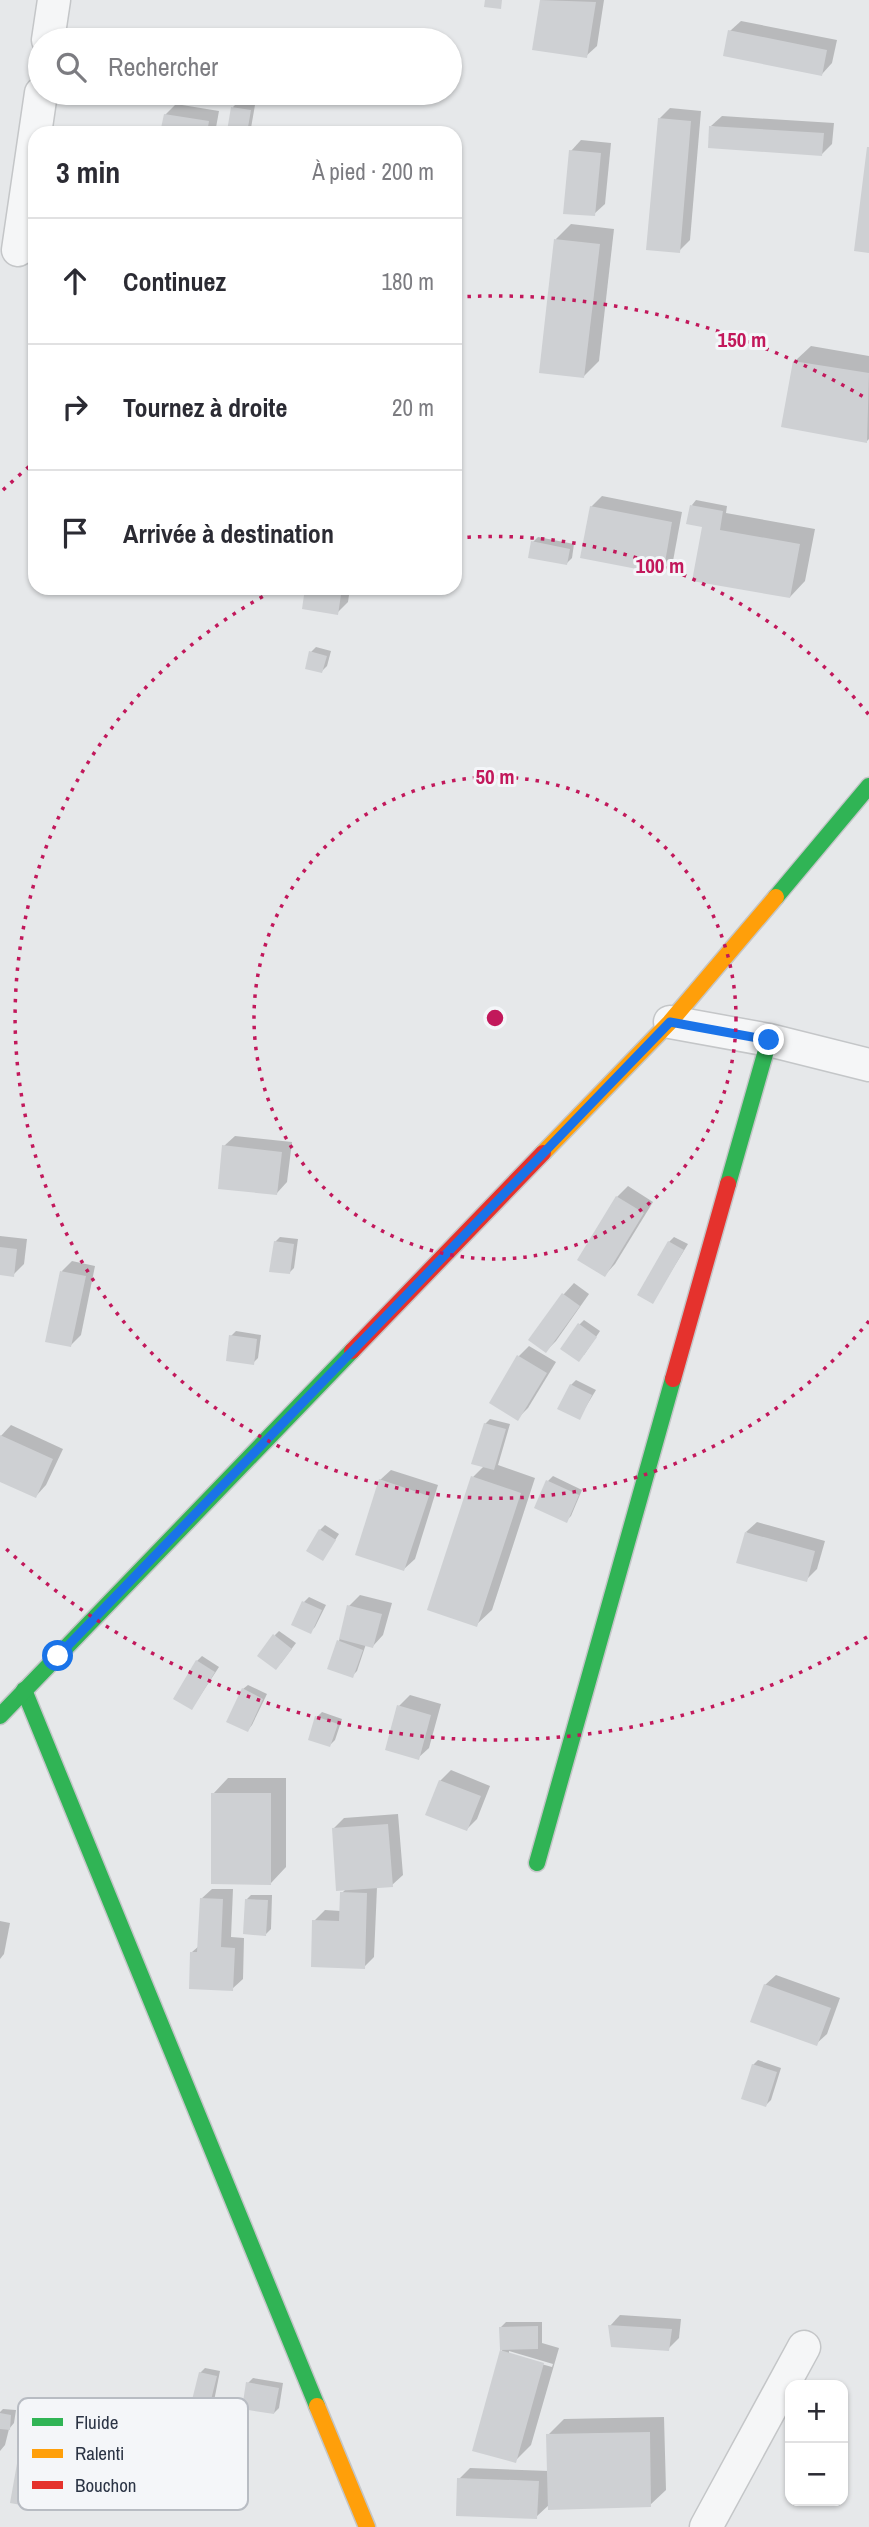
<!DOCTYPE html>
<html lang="fr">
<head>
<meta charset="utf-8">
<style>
  body { margin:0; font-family:"Archivo Narrow",sans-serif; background:#f2f2f3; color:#2b2b33 }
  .controls { position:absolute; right:21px; bottom:21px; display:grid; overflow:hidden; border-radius:14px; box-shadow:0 2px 5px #0004 }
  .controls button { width:63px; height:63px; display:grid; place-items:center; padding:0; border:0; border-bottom:2px solid #e1e1e2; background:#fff; color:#2b2b33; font:35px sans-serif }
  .stop { position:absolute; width:21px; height:21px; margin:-16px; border:5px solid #1a73e8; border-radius:50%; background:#fff }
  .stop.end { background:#1a73e8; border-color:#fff; box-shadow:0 2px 7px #0008 }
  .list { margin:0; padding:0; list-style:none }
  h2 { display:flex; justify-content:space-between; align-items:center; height:91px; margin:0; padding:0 28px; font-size:30px }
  h2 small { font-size:23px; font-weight:400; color:#7c7c81 }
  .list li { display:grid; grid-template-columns:46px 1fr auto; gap:21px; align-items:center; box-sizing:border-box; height:126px; padding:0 28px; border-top:2px solid #e1e1e2 }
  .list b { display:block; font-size:26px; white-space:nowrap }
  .list em { font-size:23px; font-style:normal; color:#7c7c81 }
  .icon { flex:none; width:38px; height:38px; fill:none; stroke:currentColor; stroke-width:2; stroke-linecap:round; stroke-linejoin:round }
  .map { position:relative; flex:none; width:869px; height:2527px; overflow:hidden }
  .search { position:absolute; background:#fff; box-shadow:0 2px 5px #0004; left:28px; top:28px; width:434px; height:77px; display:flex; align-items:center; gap:18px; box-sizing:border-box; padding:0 24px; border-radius:38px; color:#7c7c81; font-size:26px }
  .panel { position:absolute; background:#fff; box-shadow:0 2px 5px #0004; left:28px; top:126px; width:434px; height:469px; border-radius:21px }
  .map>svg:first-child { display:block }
</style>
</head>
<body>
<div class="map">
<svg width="869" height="2527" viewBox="0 0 869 2527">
  <rect width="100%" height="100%" fill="#e6e8ea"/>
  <!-- shadow -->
  <g fill="#0003" fill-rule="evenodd">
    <polygon points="541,0 604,0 597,46 586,56 534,48"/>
    <polygon points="741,21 837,40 832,63 822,74 730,31"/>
    <polygon points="203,93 226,93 225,98 220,103 202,100"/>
    <polygon points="238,102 255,105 251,128 246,133 233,107"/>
    <polygon points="176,104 219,111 215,133 162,133 165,115"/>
    <polygon points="670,108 701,111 690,240 679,251 659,119"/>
    <polygon points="722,116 834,123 832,144 822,154 711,126"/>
    <polygon points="581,140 611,143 605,204 594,214 571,151"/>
    <polygon points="571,224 614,229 599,361 584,376 556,239"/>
    <polygon points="811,346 869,356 869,439 867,441 795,361"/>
    <polygon points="602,496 682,512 673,561 662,572 591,507"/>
    <polygon points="696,500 727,506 726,513 815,529 805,581 790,597 704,528 692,505"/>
    <polygon points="538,537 574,544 572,558 567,563 533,542"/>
    <polygon points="307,588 350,588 348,602 337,613"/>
    <polygon points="316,647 331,651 327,666 322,671 311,652"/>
    <polygon points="235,1136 292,1142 287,1182 277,1193 224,1146"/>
    <polygon points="628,1186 653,1202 615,1264 605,1275 580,1259 617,1197"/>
    <polygon points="0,1236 27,1239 24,1264 13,1275 0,1274"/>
    <polygon points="280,1237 298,1239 294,1268 289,1273 275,1242"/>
    <polygon points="674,1237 688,1244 653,1301 669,1242"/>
    <polygon points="72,1261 95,1266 81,1335 71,1345 62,1271"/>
    <polygon points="574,1283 589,1294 556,1341 546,1351 530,1340 564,1294"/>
    <polygon points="584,1320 600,1331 584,1355 579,1325"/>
    <polygon points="236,1331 261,1335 258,1358 253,1363 231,1336"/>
    <polygon points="529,1346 556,1362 528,1408 517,1419 519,1356"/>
    <polygon points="576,1380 596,1390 579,1418 571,1385"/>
    <polygon points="490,1419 510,1424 498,1465 535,1478 492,1610 476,1625 473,1477 484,1466 485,1424"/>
    <polygon points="11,1425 63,1449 46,1485 36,1496 0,1480 0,1437"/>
    <polygon points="391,1470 438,1485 415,1559 404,1569 380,1480"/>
    <polygon points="553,1476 582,1490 571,1516 566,1521 548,1481"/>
    <polygon points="757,1522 825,1541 817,1569 806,1580 746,1532"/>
    <polygon points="325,1525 339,1534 323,1559 320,1530"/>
    <polygon points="360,1595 392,1603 383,1635 373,1646 366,1644 357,1671 352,1676 339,1641 349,1606"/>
    <polygon points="309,1597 326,1605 315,1627 310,1632 293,1624 304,1602"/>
    <polygon points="279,1631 296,1643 281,1663 275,1635"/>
    <polygon points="202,1656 219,1667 192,1708 197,1661"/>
    <polygon points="248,1685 267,1694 252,1725 248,1730 243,1689"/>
    <polygon points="410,1695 441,1704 429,1748 418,1758 399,1706"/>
    <polygon points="322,1712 342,1719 335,1740 330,1745 317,1717"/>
    <polygon points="451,1770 490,1786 477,1819 467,1829 440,1781"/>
    <polygon points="228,1778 286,1778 286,1867 271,1883 213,1794"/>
    <polygon points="398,1814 403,1875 392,1885 377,1887 374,1957 364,1967 314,1921 325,1910 341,1911 342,1893 346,1889 333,1829 344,1818"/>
    <polygon points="212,1889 233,1889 231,1937 244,1938 243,1979 232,1989 192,1952 199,1946 201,1899"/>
    <polygon points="251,1895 272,1895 271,1929 266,1934 246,1900"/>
    <polygon points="0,1921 10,1923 4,1954 0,1959"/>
    <polygon points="776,1975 840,1998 827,2034 816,2044 765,1985"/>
    <polygon points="758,2060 781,2068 771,2100 766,2105 753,2065"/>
    <polygon points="620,2315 681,2319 679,2338 668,2349 610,2326"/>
    <path d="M506 2322H542V2343L559 2348 531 2445 515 2461 502 2351 501 2327ZM509 2351 553 2364 552 2367 509 2355Z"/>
    <polygon points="205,2368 220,2371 214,2401 209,2406 200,2373"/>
    <polygon points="253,2378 283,2383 279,2408 274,2413 248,2383"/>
    <polygon points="3,2409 16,2410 14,2423 9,2429 5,2445 0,2451 0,2412"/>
    <polygon points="46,2412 83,2419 71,2482 64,2488 67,2489 65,2499 54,2509 12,2502 20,2459 31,2448 36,2422"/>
    <polygon points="664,2417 666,2490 650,2505 550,2504 536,2517 459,2479 470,2468 549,2471 548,2435 564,2419"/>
  </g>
  <!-- building -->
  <g fill="#ced0d3">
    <polygon points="485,0 502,0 501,9 484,7"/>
    <polygon points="540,0 596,2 587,58 532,50"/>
    <polygon points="728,30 827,50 822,76 723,56"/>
    <polygon points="201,93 223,93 221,105 200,101"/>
    <polygon points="231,107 251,110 247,133 227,131"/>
    <polygon points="164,114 209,121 207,133 160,133"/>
    <polygon points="658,118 691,121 680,253 646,250"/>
    <polygon points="709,126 824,133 822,156 708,148"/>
    <polygon points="867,147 869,147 869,253 854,251"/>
    <polygon points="569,150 601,153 595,216 563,214"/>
    <polygon points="554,239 600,244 584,378 539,373"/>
    <polygon points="793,361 869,373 867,443 781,427"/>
    <polygon points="690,505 723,511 720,530 800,544 790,598 692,581 702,527 686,524"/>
    <polygon points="590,506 672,522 663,574 580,558"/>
    <polygon points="531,541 570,549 567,565 528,558"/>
    <polygon points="305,588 342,588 338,615 302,609"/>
    <polygon points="309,651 327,656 322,673 305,669"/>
    <polygon points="222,1145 282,1152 277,1195 218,1189"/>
    <polygon points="616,1196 644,1213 605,1277 577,1260"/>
    <polygon points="274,1241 294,1244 290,1274 269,1272"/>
    <polygon points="668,1241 684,1250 653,1304 637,1295"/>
    <polygon points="0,1247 17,1249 14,1277 0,1275"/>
    <polygon points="60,1271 86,1276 71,1347 45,1342"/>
    <polygon points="562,1293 580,1306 546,1353 528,1340"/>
    <polygon points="578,1323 597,1337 579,1362 560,1349"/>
    <polygon points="229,1335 257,1339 254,1365 226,1361"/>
    <polygon points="517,1355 547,1373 518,1421 489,1403"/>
    <polygon points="570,1384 592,1395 580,1420 557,1409"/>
    <polygon points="484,1423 506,1429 494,1470 471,1464"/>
    <polygon points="0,1435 53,1459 36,1498 0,1482"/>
    <polygon points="471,1476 521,1493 477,1627 427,1610"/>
    <polygon points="379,1479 429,1496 404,1571 355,1555"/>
    <polygon points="546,1480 579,1495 567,1523 534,1508"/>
    <polygon points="319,1529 336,1540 323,1561 306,1551"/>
    <polygon points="745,1532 815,1551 807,1582 736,1563"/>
    <polygon points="302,1601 322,1610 311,1634 291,1625"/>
    <polygon points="347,1605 382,1614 373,1648 339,1639"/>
    <polygon points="273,1634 292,1649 276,1670 257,1656"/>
    <polygon points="337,1640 363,1650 353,1678 327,1669"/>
    <polygon points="196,1660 215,1672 192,1710 173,1699"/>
    <polygon points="242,1688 263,1699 248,1732 226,1722"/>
    <polygon points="397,1705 431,1715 419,1760 385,1750"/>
    <polygon points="315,1716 338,1724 330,1747 308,1740"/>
    <polygon points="439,1780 481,1796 467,1831 425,1815"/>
    <polygon points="211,1793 271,1793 271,1885 211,1884"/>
    <polygon points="388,1824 393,1887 336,1891 332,1828"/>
    <polygon points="340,1892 367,1893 365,1969 311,1967 312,1920 339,1921"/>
    <polygon points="200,1898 223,1899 221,1947 235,1948 233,1991 189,1989 190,1952 197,1952"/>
    <polygon points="245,1899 268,1900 266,1936 243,1934"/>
    <polygon points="764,1984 831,2008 817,2046 750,2022"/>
    <polygon points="752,2064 777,2072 766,2107 741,2099"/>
    <polygon points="608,2325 672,2329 669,2351 611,2347"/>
    <polygon points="538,2326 538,2349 500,2350 499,2327"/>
    <polygon points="500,2350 544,2363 516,2463 472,2451"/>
    <polygon points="199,2372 217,2376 209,2408 191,2404"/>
    <polygon points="246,2382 279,2388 274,2414 242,2409"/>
    <polygon points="0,2413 11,2415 10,2430 0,2429"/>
    <polygon points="34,2421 73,2429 61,2494 43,2491 42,2496 57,2499 55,2511 10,2503 18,2458 27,2460"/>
    <polygon points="650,2432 651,2507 548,2510 546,2434"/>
    <polygon points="457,2478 539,2481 537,2519 456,2516"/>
  </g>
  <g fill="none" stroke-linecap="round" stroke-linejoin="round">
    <defs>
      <g id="street">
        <polyline points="48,40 54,0"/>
        <polyline points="18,250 41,93"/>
        <polyline points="670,1022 769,1040 869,1065"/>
        <polyline points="706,2527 804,2347"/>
      </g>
      <g id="fast">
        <polyline points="776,897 869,786"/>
        <polyline points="728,1184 769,1040"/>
        <polyline points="24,1690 317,2406"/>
        <polyline points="0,1716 352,1351"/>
        <polyline points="537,1863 673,1379"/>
      </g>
      <g id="slow">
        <polyline points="543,1153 670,1022 776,897"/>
        <polyline points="317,2406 367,2527"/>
      </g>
      <g id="jam">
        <polyline points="352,1351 543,1153"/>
        <polyline points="673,1379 728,1184"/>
      </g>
    </defs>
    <!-- street casing -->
    <use href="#street" stroke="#c4c6c8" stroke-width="35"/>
    <!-- fast casing -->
    <use href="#fast" stroke="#c4c6c8" stroke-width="19"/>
    <!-- slow casing -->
    <use href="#slow" stroke="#c4c6c8" stroke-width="19"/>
    <!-- jam casing -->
    <use href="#jam" stroke="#c4c6c8" stroke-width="19"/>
    <!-- street -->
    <use href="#street" stroke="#f5f6f7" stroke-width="32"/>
    <!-- fast -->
    <use href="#fast" stroke="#30b455" stroke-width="16"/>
    <!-- slow -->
    <use href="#slow" stroke="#ff9f0a" stroke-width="16"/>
    <!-- jam -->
    <use href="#jam" stroke="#e5322d" stroke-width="16"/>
  </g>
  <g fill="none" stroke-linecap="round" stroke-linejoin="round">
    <!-- route -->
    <polyline stroke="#1a73e8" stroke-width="9" points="58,1656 670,1022 769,1040"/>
  </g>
  <!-- distance rings -->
  <g fill="none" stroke="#c2185b" stroke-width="3.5" stroke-dasharray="3.5 7">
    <circle cx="495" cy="1018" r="241"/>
    <path d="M869 1321A481 481 0 1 1 277 589M457 538A481 481 0 0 1 869 715"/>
    <path d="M867 1637A722 722 0 0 1 3 1546M3 490A722 722 0 0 1 31 465M457 297A722 722 0 0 1 867 399"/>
  </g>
  <!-- legend -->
  <rect x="18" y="2398" width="230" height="112" rx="10" fill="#f4f6f9" stroke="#b8bcc3" stroke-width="2"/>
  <rect x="32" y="2418" width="31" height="8" fill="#30b455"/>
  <rect x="32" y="2449" width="31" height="9" fill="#ff9f0a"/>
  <rect x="32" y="2481" width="31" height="8" fill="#e5322d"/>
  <g font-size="19" fill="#2b3445">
    <text x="75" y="2429">Fluide</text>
    <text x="75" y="2460">Ralenti</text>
    <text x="75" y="2492">Bouchon</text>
  </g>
  <circle cx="495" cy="1018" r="10" fill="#c2185b" stroke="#f4f6f9" stroke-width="3.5"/>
  <g font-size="21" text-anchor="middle" font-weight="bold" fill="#c2185b" stroke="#f4f6f9" stroke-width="6" stroke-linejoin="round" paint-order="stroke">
    <text x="742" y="347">150 m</text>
    <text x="660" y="573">100 m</text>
    <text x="495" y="784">50 m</text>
  </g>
</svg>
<div class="controls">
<button>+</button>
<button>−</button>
</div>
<div class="stop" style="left:58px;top:1656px"></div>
<div class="stop end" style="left:769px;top:1040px"></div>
<div class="search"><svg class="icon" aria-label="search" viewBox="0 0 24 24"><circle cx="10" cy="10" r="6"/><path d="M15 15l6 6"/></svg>Rechercher</div>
<section class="panel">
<h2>3 min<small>À pied · 200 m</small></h2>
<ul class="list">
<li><svg class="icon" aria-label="ahead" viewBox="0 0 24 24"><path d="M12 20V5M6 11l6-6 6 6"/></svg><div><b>Continuez</b></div><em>180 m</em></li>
<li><svg class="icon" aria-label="right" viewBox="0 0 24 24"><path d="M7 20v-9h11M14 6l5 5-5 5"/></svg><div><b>Tournez à droite</b></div><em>20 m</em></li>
<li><svg class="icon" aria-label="arrive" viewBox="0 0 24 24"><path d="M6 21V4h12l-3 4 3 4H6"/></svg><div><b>Arrivée à destination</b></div></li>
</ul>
</section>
</div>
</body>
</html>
